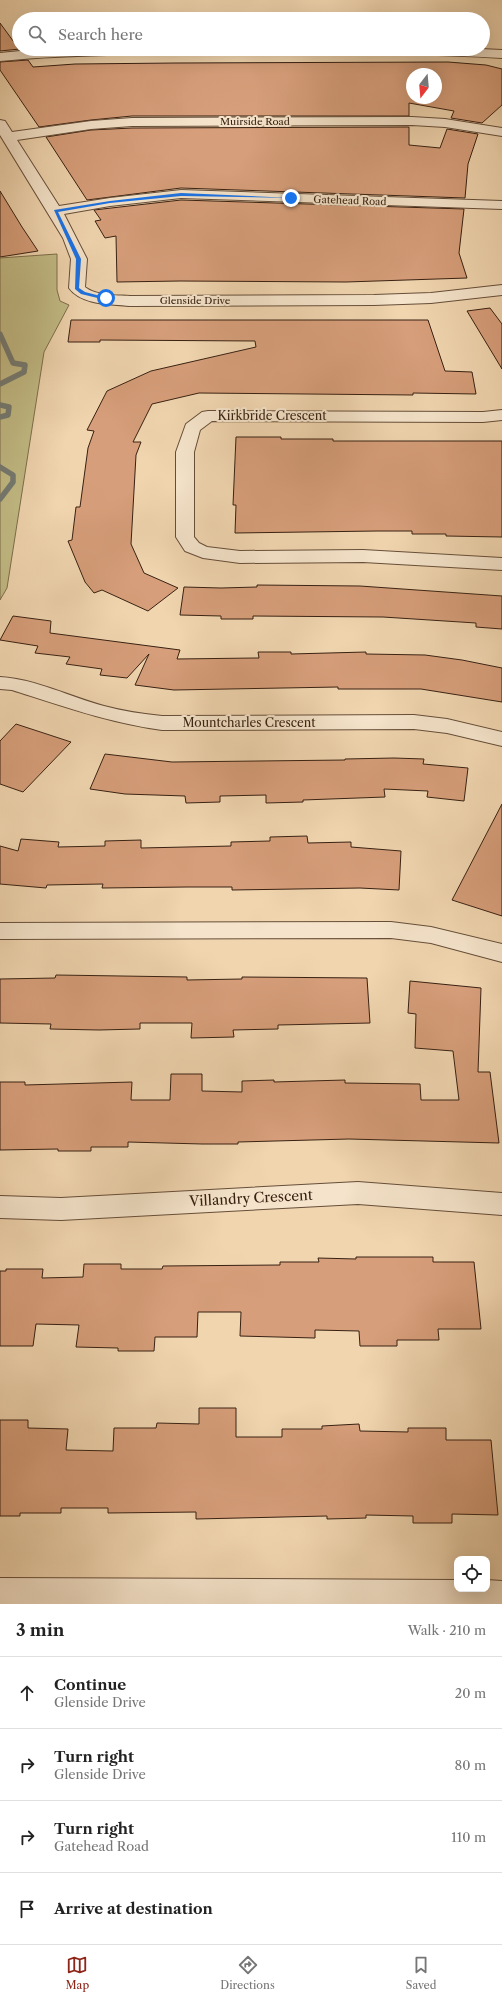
<!DOCTYPE html>
<html lang="en">
<head>
<meta charset="utf-8">
<style>
  body { margin:0; font-family:"Libre Caslon Text",serif; background:#f6f6f6; color:#222 }
  .controls { position:absolute; right:12px; bottom:12px; display:grid; overflow:hidden; border-radius:8px; box-shadow:0 4px 16px #0002 }
  .controls button { width:36px; height:36px; display:grid; place-items:center; padding:0; border:0; border-bottom:1px solid #e0e0e0; background:#fff; color:#222; font:20px sans-serif }
  .compass { position:absolute; left:406px; top:68px; width:36px; height:36px; border-radius:50%; background:#fff; box-shadow:0 4px 16px #0002; rotate:196deg }
  .stop { position:absolute; width:12px; height:12px; margin:-9px; border:3px solid #1a73e8; border-radius:50%; background:#fff }
  .stop.end { background:#1a73e8; border-color:#fff; box-shadow:0 1px 4px #0008 }
  .list { margin:0; padding:0; list-style:none }
  h2 { display:flex; justify-content:space-between; align-items:center; height:52px; margin:0; padding:0 16px; font-size:17px }
  h2 small { font-size:13px; font-weight:400; color:#767676 }
  .list li { display:grid; grid-template-columns:26px 1fr auto; gap:12px; align-items:center; box-sizing:border-box; height:72px; padding:0 16px; border-top:1px solid #e0e0e0 }
  .list b { display:block; font-size:15px; white-space:nowrap }
  .list p { margin:0; font-size:13px; white-space:nowrap; color:#767676 }
  .list em { font-size:13px; font-style:normal; color:#767676 }
  .icon { flex:none; width:22px; height:22px; fill:none; stroke:currentColor; stroke-width:2; stroke-linecap:round; stroke-linejoin:round }
  .map { position:relative; flex:none; width:502px; height:1604px; overflow:hidden }
  .search { position:absolute; background:#fff; box-shadow:0 4px 16px #0002; left:12px; right:12px; top:12px; height:44px; display:flex; align-items:center; gap:10px; box-sizing:border-box; padding:0 14px; border-radius:22px; color:#767676; font-size:15px }
  .sheet { height:340px; background:#fff }
  nav { display:flex; justify-content:space-around; align-items:center; box-sizing:border-box; height:56px; border-top:1px solid #e0e0e0; background:#fff; font-size:11px; color:#767676 }
  nav a { display:grid; justify-items:center; gap:2px }
  nav .on { color:#8f2418 }
  .map>svg:first-child { display:block }
</style>
</head>
<body>
<div class="map">
<svg width="502" height="1604" viewBox="0 0 502 1604">
  <rect width="100%" height="100%" fill="#f0d5af"/>
  <filter id="stains"><feTurbulence type="fractalNoise" baseFrequency=".005" numOctaves="4"/><feColorMatrix values="0 0 0 0 .2 0 0 0 0 .09 0 0 0 0 .02 0 0 0 .5 -.17"/></filter>
  <radialGradient id="worn" r=".72"><stop offset=".6" stop-color="#630" stop-opacity="0"/><stop offset="1" stop-color="#630" stop-opacity=".3"/></radialGradient>
  <!-- green -->
  <polygon fill="#c2bb85" stroke="#7d6e4c" points="57,254 57,290 60,301 69,305 44,352 7,588 0,600 0,258"/>
  <g fill="none" stroke-linecap="round" stroke-linejoin="round">
    <!-- stream -->
    <g stroke="#757b73" stroke-width="5.5">
      <polyline points="0,334 13,363 25,365 24,372 0,384"/>
      <polyline points="0,405 9,407 8,415 0,417"/>
      <polyline points="0,467 13,475 13,482 0,499"/>
    </g>
  </g>
  <!-- building -->
  <g fill="#d69e7a" stroke="#382112" fill-rule="evenodd">
    <polygon points="0,23 19,49 20,49 0,51"/>
    <path d="M28 60 33 67 75 64 175 63 448 62 486 65 502 69V105L482 123 451 118 454 111 409 103V116H132L91 120 39 127 0 70V62ZM412 74H436V98H412Z"/>
    <polygon points="409,127 409,145 440,148 447,129 478,134 468,164 465,198 181,188 87,200 46,137 91,130 132,128"/>
    <polygon points="0,191 22,227 38,251 0,257"/>
    <polygon points="181,200 464,209 459,253 467,278 346,282 180,281 117,282 116,236 105,238 95,221 101,220 94,210"/>
    <polygon points="490,308 502,324 502,369 467,311"/>
    <polygon points="71,320 428,320 445,371 472,372 476,394 413,393 413,395 199,393 152,404 133,442 141,442 136,455 131,544 144,573 178,588 148,611 102,590 94,593 85,582 68,541 72,540 76,507 80,507 88,448 94,431 87,430 107,391 151,371 256,347 255,341 100,340 100,342 68,342"/>
    <polygon points="236,437 281,437 281,439 333,439 333,441 502,441 502,537 446,536 446,534 412,534 412,531 377,531 235,533 236,505 233,505"/>
    <polygon points="257,585 360,586 502,596 502,629 476,627 476,623 383,617 253,616 253,619 221,619 221,616 180,615 184,587 221,588 257,587"/>
    <polygon points="13,616 51,621 50,633 180,650 177,659 255,658 259,658 258,652 291,652 291,654 366,652 366,654 425,655 462,660 502,668 502,702 421,689 338,689 338,687 174,690 135,685 149,654 127,678 100,675 102,669 66,664 70,657 35,653 38,646 0,640"/>
    <polygon points="16,724 71,742 23,792 0,784 0,741"/>
    <polygon points="105,754 172,762 345,760 345,759 394,758 424,759 423,764 468,768 464,801 427,797 428,791 384,789 385,797 303,800 303,802 266,803 266,795 220,796 220,802 186,803 185,796 125,794 90,789"/>
    <polygon points="502,804 502,916 452,900"/>
    <polygon points="307,836 308,843 351,842 351,847 401,851 399,890 360,888 232,890 232,887 187,887 102,888 103,884 47,885 46,888 0,884 0,846 18,851 21,839 59,842 58,847 105,846 105,841 141,840 141,848 231,846 231,842 270,841 270,837"/>
    <polygon points="56,975 187,977 187,980 242,979 242,977 367,978 370,1023 278,1025 278,1029 233,1030 234,1037 191,1038 192,1023 140,1023 140,1029 99,1030 50,1029 51,1024 0,1023 0,979 55,978"/>
    <polygon points="410,981 481,988 478,1072 490,1072 499,1143 349,1139 238,1142 238,1144 202,1144 128,1142 128,1147 91,1147 91,1151 58,1151 58,1149 0,1150 0,1082 25,1082 25,1085 132,1082 131,1100 170,1100 171,1074 202,1074 202,1091 242,1092 242,1081 274,1080 274,1082 345,1080 345,1083 420,1084 421,1100 459,1100 453,1051 415,1048 416,1014 408,1013"/>
    <polygon points="356,1257 433,1257 433,1262 474,1262 481,1329 438,1329 439,1340 397,1340 397,1346 360,1346 359,1331 315,1330 315,1338 240,1336 241,1312 198,1312 197,1337 155,1337 154,1351 118,1351 118,1348 76,1347 79,1325 36,1324 33,1346 0,1346 0,1271 6,1271 6,1269 43,1269 42,1278 83,1277 84,1264 121,1264 121,1269 162,1269 163,1266 280,1265 280,1262 319,1262 318,1258 356,1259"/>
    <polygon points="199,1408 236,1408 236,1437 282,1437 282,1429 322,1429 322,1426 359,1424 360,1431 408,1432 408,1428 446,1428 446,1440 491,1440 498,1515 452,1514 452,1523 413,1523 413,1516 366,1515 366,1518 327,1519 327,1516 196,1519 196,1512 108,1513 108,1508 61,1508 61,1513 20,1513 20,1516 0,1516 0,1420 28,1420 28,1428 68,1429 66,1450 113,1451 114,1428 156,1428 157,1423 199,1424"/>
  </g>
  <g fill="none" stroke-linecap="round" stroke-linejoin="round">
    <defs>
      <g id="street">
        <path d="M40 49H481L502 50V58C413 52 325 54 236 54 157 55 78 53 0 61V53Z"/>
        <path d="M412 117 445 119 502 128V136L445 127 412 125 132 126 91 129 17 140 59 206 110 198 181 190 502 201V209L181 198 110 206 64 214 87 259 85 287C96 296 116 295 130 296L374 295 431 293 502 285V295L431 303 374 305 130 306C111 304 81 305 69 288L71 259 63 238 0 135V120L5 121 12 132 91 121 132 118Z"/>
        <polygon points="502,410 502,420 483,422 212,421 200,430 194,452 194,537 199,543 207,547 240,551 363,550 502,558 502,570 363,562 240,563 203,558 185,551 176,537 176,452 186,424 202,412 208,411 483,412"/>
        <path d="M0 677C36 679 70 697 104 706 123 711 142 714 162 716L414 715 447 719 502 732V746L447 733 414 729 162 730C110 723 62 706 12 690L0 689Z"/>
        <polygon points="391,922 431,927 502,944 502,962 431,943 391,938 0,939 0,923"/>
        <polygon points="358,1182 502,1193 502,1215 358,1204 61,1220 0,1218 0,1196 61,1198"/>
        <polygon points="0,1578 457,1580 457,1589 487,1589 487,1580 502,1581 502,1604 0,1604"/>
      </g>
    </defs>
    <!-- street casing -->
    <use href="#street" stroke="#664e39" stroke-width="2"/>
    <!-- street -->
    <use href="#street" fill="#f5e4cb" fill-rule="evenodd"/>
  </g>
  <!-- route -->
  <polygon fill="#1a73e8" points="181,193 293,198 181,196 110,203 58,212 81,259 79,288 85,292 108,298 106,300 81,294 75,289 76,259 54,210 110,201"/>
  <g text-anchor="middle" stroke-width="4" stroke-linejoin="round" paint-order="stroke">
    <!-- far-street labels -->
    <g font-size="10" fill="#382112" stroke="#f5e4cb">
      <text x="255" y="125">Muirside Road</text>
      <text transform="translate(350 200) rotate(2)" y="4">Gatehead Road</text>
      <text x="195" y="304">Glenside Drive</text>
    </g>
    <!-- street labels -->
    <g font-size="12" fill="#382112" stroke="#f5e4cb">
      <text x="272" y="420">Kirkbride Crescent</text>
      <text x="249" y="727">Mountcharles Crescent</text>
    </g>
    <!-- near-street labels -->
    <g font-size="14" fill="#382112" stroke="#f5e4cb">
      <text transform="translate(251 1198) rotate(-3)" y="5">Villandry Crescent</text>
    </g>
  </g>
  <rect width="100%" height="100%" filter="url(#stains)"/>
  <rect width="100%" height="100%" fill="url(#worn)"/>
</svg>
<div class="controls">
<button><svg class="icon" aria-label="locate" viewBox="0 0 24 24"><circle cx="12" cy="12" r="6"/><path d="M12 2v4M12 18v4M2 12h4M18 12h4"/></svg></button>
</div>
<svg class="compass" viewBox="-18 -18 36 36"><path d="M0-13l5 13h-10z" fill="#e53935"/><path d="M0 13l5-13h-10z" fill="#767676"/></svg>
<div class="stop" style="left:106px;top:298px"></div>
<div class="stop end" style="left:291px;top:198px"></div>
<div class="search"><svg class="icon" aria-label="search" viewBox="0 0 24 24"><circle cx="10" cy="10" r="6"/><path d="M15 15l6 6"/></svg>Search here</div>
</div>
<section class="sheet">
<h2>3 min<small>Walk · 210 m</small></h2>
<ul class="list">
<li><svg class="icon" aria-label="ahead" viewBox="0 0 24 24"><path d="M12 20V5M6 11l6-6 6 6"/></svg><div><b>Continue</b><p>Glenside Drive</p></div><em>20 m</em></li>
<li><svg class="icon" aria-label="right" viewBox="0 0 24 24"><path d="M7 20v-9h11M14 6l5 5-5 5"/></svg><div><b>Turn right</b><p>Glenside Drive</p></div><em>80 m</em></li>
<li><svg class="icon" aria-label="right" viewBox="0 0 24 24"><path d="M7 20v-9h11M14 6l5 5-5 5"/></svg><div><b>Turn right</b><p>Gatehead Road</p></div><em>110 m</em></li>
<li><svg class="icon" aria-label="arrive" viewBox="0 0 24 24"><path d="M6 21V4h12l-3 4 3 4H6"/></svg><div><b>Arrive at destination</b></div></li>
</ul>
</section>
<nav>
<a class="on"><svg class="icon" aria-label="map" viewBox="0 0 24 24"><path d="M3 6l6-2 6 2 6-2v14l-6 2-6-2-6 2zM9 4v14M15 6v14"/></svg>Map</a>
<a><svg class="icon" aria-label="directions" viewBox="0 0 24 24"><path d="M12 3l9 9-9 9-9-9zM9 14v-3h6M13 9l2 2-2 2"/></svg>Directions</a>
<a><svg class="icon" aria-label="saved" viewBox="0 0 24 24"><path d="M7 4h10v16l-5-4-5 4z"/></svg>Saved</a>
</nav>
</body>
</html>
